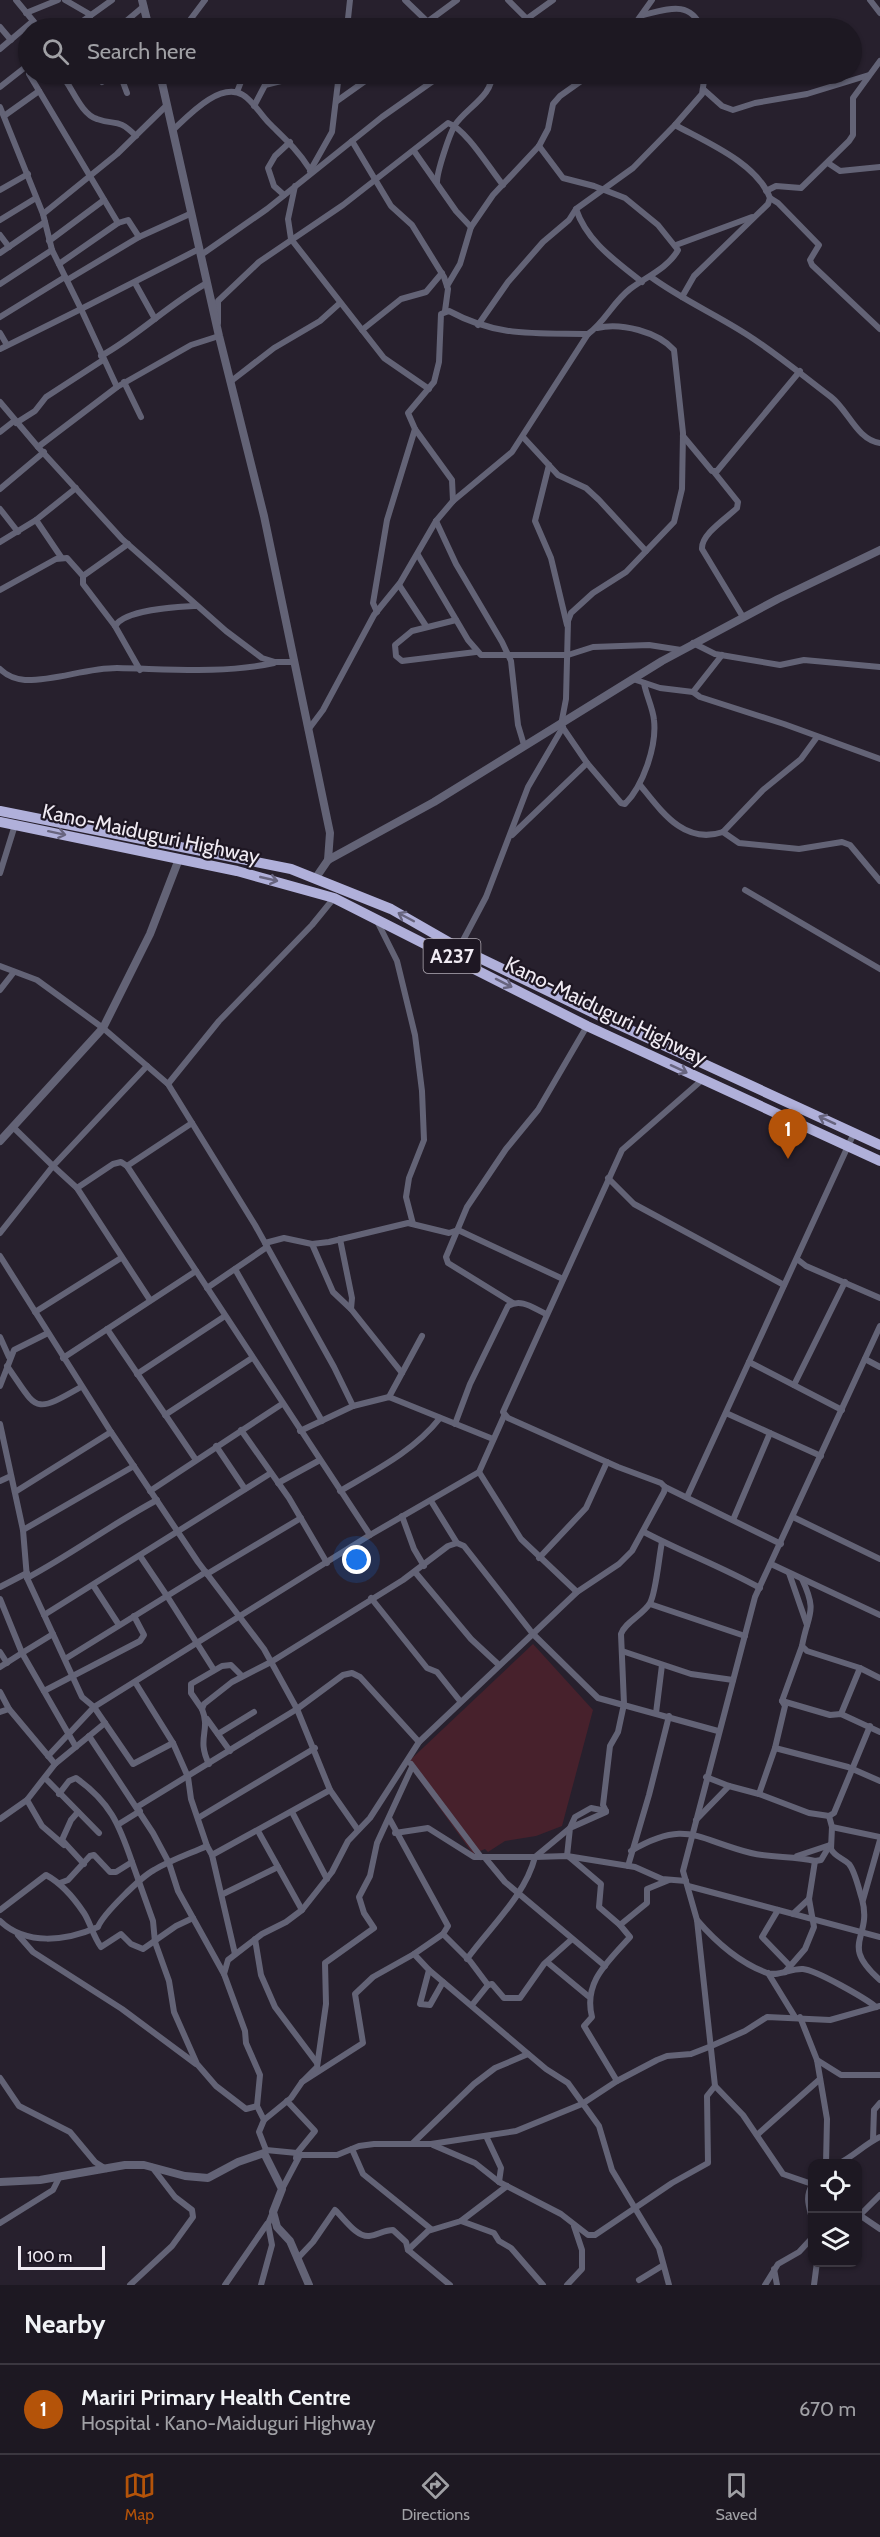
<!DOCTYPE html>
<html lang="en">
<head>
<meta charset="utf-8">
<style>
  body { margin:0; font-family:Cabin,sans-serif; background:#25212a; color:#f1f3f6 }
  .controls { position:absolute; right:18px; bottom:18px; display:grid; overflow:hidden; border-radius:12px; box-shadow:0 2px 4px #0004 }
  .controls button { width:54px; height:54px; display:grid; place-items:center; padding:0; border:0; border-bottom:2px solid #3b3740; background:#1d1822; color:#f1f3f6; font:30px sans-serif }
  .scale { position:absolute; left:18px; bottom:15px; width:87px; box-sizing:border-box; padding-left:6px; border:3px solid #f0ebf3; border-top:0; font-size:16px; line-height:21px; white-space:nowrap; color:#f0ebf3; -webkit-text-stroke:4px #1e1723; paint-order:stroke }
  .you { position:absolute; left:357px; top:1560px; width:21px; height:21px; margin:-15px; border:4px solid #fff; border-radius:50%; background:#1a73e8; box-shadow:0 0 0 9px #1a73e833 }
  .badge { display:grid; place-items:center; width:39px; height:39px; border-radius:50%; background:#b45309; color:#fff; font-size:20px; font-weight:700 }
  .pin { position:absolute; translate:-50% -50px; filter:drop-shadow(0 2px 3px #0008) }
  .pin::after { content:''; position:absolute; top:32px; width:21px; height:18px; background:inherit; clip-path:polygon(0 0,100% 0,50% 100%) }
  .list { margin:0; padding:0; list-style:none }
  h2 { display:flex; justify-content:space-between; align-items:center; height:78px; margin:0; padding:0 24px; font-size:26px }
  h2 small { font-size:20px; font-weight:400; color:#a0a0a5 }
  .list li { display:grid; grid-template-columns:39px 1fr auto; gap:18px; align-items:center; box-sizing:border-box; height:90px; padding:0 24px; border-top:2px solid #3b3740 }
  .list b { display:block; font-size:22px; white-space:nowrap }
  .list p { margin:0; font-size:20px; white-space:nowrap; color:#a0a0a5 }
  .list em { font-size:20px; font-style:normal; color:#a0a0a5 }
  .icon { flex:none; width:33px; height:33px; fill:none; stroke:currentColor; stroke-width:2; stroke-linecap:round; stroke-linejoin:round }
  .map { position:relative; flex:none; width:880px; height:2285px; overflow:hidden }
  .search { position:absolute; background:#1d1822; box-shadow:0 2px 4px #0004; left:18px; right:18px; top:18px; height:66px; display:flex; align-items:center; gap:15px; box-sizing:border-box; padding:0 21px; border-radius:33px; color:#a0a0a5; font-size:22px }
  .sheet { height:168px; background:#1d1822 }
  nav { display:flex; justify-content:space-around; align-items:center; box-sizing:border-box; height:84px; border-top:2px solid #3b3740; background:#1d1822; font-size:16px; color:#a0a0a5 }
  nav a { display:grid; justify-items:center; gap:3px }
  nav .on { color:#b45309 }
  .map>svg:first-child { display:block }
</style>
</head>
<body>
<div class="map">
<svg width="880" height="2285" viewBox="0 0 880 2285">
  <rect width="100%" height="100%" fill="#27202d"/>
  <!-- green -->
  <polygon fill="#47212c" points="533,1644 593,1710 562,1826 536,1836 505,1841 488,1852 485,1849 473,1854 407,1763"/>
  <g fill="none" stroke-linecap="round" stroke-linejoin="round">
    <!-- minor -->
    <g stroke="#636376" stroke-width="6">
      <polyline points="16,0 39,28"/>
      <polyline points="65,0 91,15"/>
      <polyline points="405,0 434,28"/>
      <polyline points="508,0 527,19"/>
      <polyline points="870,0 880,13"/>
      <polyline points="26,13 58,0"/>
      <path d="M643 15C669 9 689 0 702 28"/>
      <polyline points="0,27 11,40"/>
      <polyline points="73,28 112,0"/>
      <polyline points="118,28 144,6"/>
      <polyline points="184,28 205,0"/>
      <polyline points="347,28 350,0"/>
      <polyline points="419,28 457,0"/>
      <polyline points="514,28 553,0"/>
      <polyline points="632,28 652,0"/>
      <polyline points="0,49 33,21"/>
      <polyline points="29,74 118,223 59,264"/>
      <path d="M68 74 66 81C74 93 83 115 97 119 116 126 117 117 136 136"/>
      <polyline points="120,74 127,93"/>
      <polyline points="102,82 115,74"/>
      <polyline points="0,87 28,65"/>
      <polyline points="703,89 722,106 733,110 755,103 807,94 869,75"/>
      <polyline points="237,92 244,74"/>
      <polyline points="337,101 375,74"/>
      <polyline points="254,106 265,85 309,74 338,76"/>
      <polyline points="0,107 43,214"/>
      <polyline points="4,116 39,91"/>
      <path d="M675 125C706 142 757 163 770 198L768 204 694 276 682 297"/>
      <path d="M173 130C188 116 220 81 243 95 254 102 260 114 269 123 284 138 297 149 309 168"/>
      <polyline points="352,141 391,206 412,225 444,277 448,289 445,311"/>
      <polyline points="414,151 456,211 471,227"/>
      <polyline points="828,163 840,171 880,167"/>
      <polyline points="310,171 332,132 339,74"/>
      <path d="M437 182C437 172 449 135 455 125 465 109 495 94 491 74"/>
      <polyline points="295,186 288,219 291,239 384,358 429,389"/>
      <polyline points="0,190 28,174"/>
      <polyline points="766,191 776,186 801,188 849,141 853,135 853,98 880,61"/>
      <polyline points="284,195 274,186 268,168 275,156 290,142"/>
      <polyline points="770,198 778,203 819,245 810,260 812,265 880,329"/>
      <path d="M576 209C587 242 616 261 642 282"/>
      <polyline points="0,220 36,198"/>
      <polyline points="118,223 128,220 139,237"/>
      <polyline points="0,235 9,247"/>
      <polyline points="49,241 104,200"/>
      <polyline points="676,245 752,217"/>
      <polyline points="0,253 45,222 43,214 117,154 167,105"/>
      <polyline points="201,255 267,209 382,117 443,74"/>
      <path d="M651 277C681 299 715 314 746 334 776 353 803 376 831 397 848 410 857 440 880 443"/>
      <polyline points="67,280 139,237 192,213"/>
      <polyline points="135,283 155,319"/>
      <polyline points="0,284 52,250"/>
      <polyline points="447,286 460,264 471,227 493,195 539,146 548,129 553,104 560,96 591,74"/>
      <polyline points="0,317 65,277"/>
      <path d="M218 323V301L259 262 343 205 448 123C467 130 489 168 503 185"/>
      <polyline points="478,325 508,282 543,242 569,220 576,209 633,168 675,125 702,94 705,74"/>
      <path d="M597 328C621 322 658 332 674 350L683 433 682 489 674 522 626 572 593 593 571 613 568 621 566 699 561 725 587 763 621 803 625 804C643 786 657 746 654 720 653 708 646 695 644 683"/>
      <polyline points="362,330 401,299 426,292 442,273"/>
      <polyline points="0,333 7,345"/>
      <polyline points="0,349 81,309 52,250 45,222"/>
      <path d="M101 356C139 335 169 304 207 283"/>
      <polyline points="124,382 141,417"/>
      <polyline points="230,382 274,348 320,321 340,303"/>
      <polyline points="117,387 81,309 199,249"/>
      <polyline points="0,402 38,447 117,387 191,345 219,336 219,334"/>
      <polyline points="16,423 35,411 46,397 103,360"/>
      <polyline points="0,432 14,421"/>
      <polyline points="683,436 712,471 717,471 800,371"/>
      <polyline points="523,437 558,475 586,488 599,500 646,551"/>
      <polyline points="38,447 122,539 226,631 262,658 275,662 293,662"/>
      <polyline points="549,465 535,521 551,558 567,625"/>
      <path d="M714 472 738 502 737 508C727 518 701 534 702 549L743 617"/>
      <polyline points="0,489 44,452"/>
      <path d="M453 501 452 480 415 429 408 413 434 382 439 362 441 314 449 311C497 337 534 333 588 334"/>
      <polyline points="0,509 18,532"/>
      <polyline points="36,520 61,557"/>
      <polyline points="436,521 456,564 502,642 511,661 518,725 524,745"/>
      <polyline points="0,542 36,520 76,488"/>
      <polyline points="418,555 468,640 481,655 568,655 593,647 649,645 681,650"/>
      <polyline points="83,576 128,544"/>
      <polyline points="399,585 426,626"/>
      <polyline points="0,590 56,559 67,558 83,576 83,584 115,626 140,670"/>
      <polyline points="377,612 373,603 387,520 415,429"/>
      <polyline points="456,620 412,631 395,645 396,656 402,661 476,652"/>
      <path d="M115 626C126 609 177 607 196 606"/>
      <polyline points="693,643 715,654 780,665 804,660 880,667"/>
      <path d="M0 669C7 676 15 679 25 680 55 681 86 668 117 668 170 669 222 674 274 663"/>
      <polyline points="633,679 660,688 693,692 700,697 784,724 880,759"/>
      <polyline points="693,692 722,655"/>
      <path d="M308 730 323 710 374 615 400 583 436 521 453 501 512 452 588 334C605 322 613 302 630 289 646 277 668 268 678 250L658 225 625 198 594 186 563 178 539 146"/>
      <path d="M640 785C662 812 684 845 723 832L763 790 801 759 817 737"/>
      <polyline points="723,832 739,843 799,849 842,842 850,845 880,881"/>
      <polyline points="512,835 587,763"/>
      <polyline points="0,873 15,825"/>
      <polyline points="745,890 880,969"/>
      <polyline points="377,921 397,961 415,1035 422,1091 424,1140 409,1178 406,1197 413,1224"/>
      <polyline points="459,948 486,897 528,787 563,727"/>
      <polyline points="0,966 37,980 103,1028 168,1084 255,1225 334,1367 353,1406 389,1397 493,1439"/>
      <polyline points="0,990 14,972"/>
      <polyline points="147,1066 53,1166 77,1188 150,1300"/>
      <polyline points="168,1084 219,1021 312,925 334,898"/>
      <polyline points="127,1166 192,1123"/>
      <polyline points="608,1178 634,1204 784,1285"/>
      <polyline points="77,1188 113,1164 121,1162 127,1166 370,1535"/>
      <polyline points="458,1230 563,1279"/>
      <polyline points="0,1233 53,1166 13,1127"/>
      <polyline points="340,1239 352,1298 351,1309 402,1373"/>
      <polyline points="265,1243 284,1238 312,1244 329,1242 408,1223 449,1233 458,1230"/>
      <polyline points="312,1244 333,1292 351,1309"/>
      <polyline points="0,1256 111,1432 198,1562 264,1649 297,1709 330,1790 358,1830"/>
      <polyline points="797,1259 806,1266 880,1298"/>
      <polyline points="235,1269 322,1421"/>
      <polyline points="207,1288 267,1247"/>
      <polyline points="513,1303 448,1263 446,1257 467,1207 506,1149 538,1110 587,1026"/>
      <polyline points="35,1312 121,1258"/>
      <polyline points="107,1329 196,1460"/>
      <polyline points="0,1337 9,1357"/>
      <polyline points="63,1358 196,1271"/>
      <polyline points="865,1359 880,1367"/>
      <polyline points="749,1362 842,1410"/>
      <path d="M7 1366C38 1410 32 1415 81 1387"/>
      <polyline points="137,1374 225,1316"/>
      <polyline points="794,1385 845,1282"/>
      <polyline points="0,1386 14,1350 48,1333"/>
      <polyline points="389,1397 422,1336"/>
      <polyline points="726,1413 770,1433 733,1520"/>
      <polyline points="165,1415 252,1358"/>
      <polyline points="0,1424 23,1530 27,1578 82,1697 94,1707 133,1764 173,1743"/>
      <path d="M455 1424 470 1384 508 1306C521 1298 533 1308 546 1314"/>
      <polyline points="241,1430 289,1498 327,1563"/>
      <polyline points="300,1431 353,1406"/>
      <polyline points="770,1433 821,1456"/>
      <polyline points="216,1446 245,1489"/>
      <polyline points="479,1472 521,1539 577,1592"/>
      <polyline points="0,1481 11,1476"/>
      <polyline points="278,1483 320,1460"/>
      <polyline points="665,1487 781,1544"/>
      <polyline points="150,1491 282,1404"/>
      <path d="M340 1491C376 1470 414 1451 440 1418"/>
      <polyline points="15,1492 111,1432"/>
      <polyline points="687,1497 854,1133"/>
      <polyline points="431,1501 457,1543"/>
      <polyline points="402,1516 414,1549 424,1566"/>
      <polyline points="793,1517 880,1559"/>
      <polyline points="23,1530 134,1466"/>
      <path d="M644 1532C682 1552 722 1567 760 1588"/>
      <polyline points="539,1558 586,1508 607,1462"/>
      <polyline points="771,1564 880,1615"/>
      <polyline points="206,1572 167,1596 214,1670"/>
      <polyline points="415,1572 471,1639 499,1665"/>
      <polyline points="789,1573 807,1625"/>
      <polyline points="207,1574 301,1518"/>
      <path d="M27 1578C72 1554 112 1524 157 1500"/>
      <path d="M802 1579C818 1613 808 1613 802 1646L807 1651 860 1668 880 1678"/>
      <polyline points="93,1585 119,1625"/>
      <polyline points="0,1587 27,1573"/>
      <polyline points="371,1598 427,1668 437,1672 460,1701"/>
      <polyline points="0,1599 22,1653 53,1634"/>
      <polyline points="650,1604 745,1636"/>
      <polyline points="44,1615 271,1473"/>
      <polyline points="802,1646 782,1701 830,1715 841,1714 880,1732"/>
      <polyline points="622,1651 691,1674 733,1680"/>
      <polyline points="0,1652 7,1663"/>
      <polyline points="65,1659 167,1596 140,1556"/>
      <polyline points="0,1667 22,1653 76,1747"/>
      <polyline points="135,1682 173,1743 188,1777 191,1799 207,1846"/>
      <polyline points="44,1691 140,1641 144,1635 134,1616"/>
      <polyline points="0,1692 9,1709 55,1764"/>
      <polyline points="782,1701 785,1706 775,1748 848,1767 880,1781"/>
      <polyline points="202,1709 191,1693 191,1684 222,1666 231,1665 242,1676"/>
      <polyline points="0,1712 9,1709"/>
      <polyline points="656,1713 662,1665"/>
      <polyline points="841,1714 860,1668"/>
      <polyline points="207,1719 230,1751"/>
      <polyline points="218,1734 254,1712"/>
      <polyline points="89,1736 153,1833 169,1863 178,1891 224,1974"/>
      <polyline points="48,1756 94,1707 370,1535 479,1472 504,1416"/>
      <path d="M209 1764C196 1738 211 1731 202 1709L204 1704 232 1682 271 1662 403 1580 448 1546 457 1543 464 1546 533 1634 598 1698 718 1731"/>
      <polyline points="411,1764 481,1857"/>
      <polyline points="706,1777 729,1786 759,1794 775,1748"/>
      <polyline points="46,1779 99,1833"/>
      <path d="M59 1794 69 1781 76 1778C110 1802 119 1824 132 1862"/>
      <polyline points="759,1794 809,1813 829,1816 834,1813 870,1726"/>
      <polyline points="137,1807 297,1709 343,1675 352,1673 360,1677 419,1742"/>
      <path d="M606 1811 603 1805 610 1746 618 1732 624 1704 621 1634C625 1622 643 1615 650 1603 656 1593 659 1556 662 1542"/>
      <polyline points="78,1812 71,1820 62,1840 84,1864"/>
      <polyline points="292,1812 327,1879"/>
      <path d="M829 1816 832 1827 831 1849C835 1857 843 1858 849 1864 855 1871 859 1890 862 1899 873 1939 838 1943 880 1980"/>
      <polyline points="198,1818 315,1748"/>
      <polyline points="389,1818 448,1926 443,1934 470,1961 488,1985 492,1984 504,1998 520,1998 544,1964 572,1939"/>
      <polyline points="0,1819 27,1800"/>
      <polyline points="696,1820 729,1786"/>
      <polyline points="119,1824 140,1811"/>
      <polyline points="832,1827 880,1837"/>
      <polyline points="258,1831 302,1910"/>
      <polyline points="395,1833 428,1828 474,1857 535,1857 570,1828 575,1817 591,1808 606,1811"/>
      <polyline points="64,1845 42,1826 27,1800 55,1764 105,1723"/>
      <path d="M631 1851C686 1819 696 1839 751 1853 771 1858 794 1856 815 1861L821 1860 830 1845"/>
      <polyline points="567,1856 570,1828 606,1812"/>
      <polyline points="568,1856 601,1884 599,1907 620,1925 647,1903 647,1889 669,1880"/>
      <polyline points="797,1856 830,1845"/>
      <polyline points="486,1859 505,1882 605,1966"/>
      <polyline points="628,1866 649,1795 669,1716"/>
      <polyline points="60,1883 68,1880 90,1856 94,1855 110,1872 116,1872 132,1862 153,1921 155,1942 169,1981 174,2012 197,2064 216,2086 246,2109 257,2106"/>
      <polyline points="688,1886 880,1937"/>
      <polyline points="223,1894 278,1867"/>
      <polyline points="863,1900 880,1840"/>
      <path d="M0 1910 46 1875C61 1883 74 1898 84 1913 90 1922 93 1936 101 1947L121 1934 131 1944 143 1949 176 1926 193 1918"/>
      <polyline points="778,1910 762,1937 790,1966"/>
      <polyline points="793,1914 809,1899"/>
      <path d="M697 1920C715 1941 740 1963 767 1973 779 1977 791 1968 803 1969 816 1970 865 1998 876 2007"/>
      <path d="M0 1921C26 1946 66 1941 98 1927 103 1914 141 1877 154 1870 171 1860 189 1854 207 1846L212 1855"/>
      <polyline points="18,1935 33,1952 122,2009 196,2064"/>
      <polyline points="255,1939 261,1975 275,2007 317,2063"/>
      <polyline points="235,1954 212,1855 330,1790"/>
      <polyline points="414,1954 443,1934"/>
      <path d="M467 1959C490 1927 525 1896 535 1857L567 1856 635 1867 662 1879 686 1881"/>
      <polyline points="547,1962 588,1996"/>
      <polyline points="429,1970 546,2069 568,2083 599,2126 612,2170 659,2248 669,2285"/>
      <polyline points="785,1972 805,1949 814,1927 809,1899 815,1861"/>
      <polyline points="768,1973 795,2017"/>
      <polyline points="472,2005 488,1985"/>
      <polyline points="800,2017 817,2060 827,2119 826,2164"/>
      <polyline points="817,2060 841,2075 880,2075"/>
      <polyline points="0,2078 19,2106 70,2132 95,2162 106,2169"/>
      <path d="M617 2081 584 2026 592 2017C583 1982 608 1962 630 1937L620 1925"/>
      <polyline points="302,2082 317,2067 326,2004 325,1963 374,1928 364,1913 359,1897 370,1876 377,1843 412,1767"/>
      <polyline points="287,2101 315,2131 297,2153 296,2158"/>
      <polyline points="264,2120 291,2098 302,2082 363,2043 355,1994 373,1977 414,1954 429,1970 420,2004 430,2005 443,1982"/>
      <polyline points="757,2135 820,2079"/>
      <polyline points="486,2136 501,2168 499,2182"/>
      <polyline points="873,2140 874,2110 880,2103"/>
      <polyline points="413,2143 474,2084 495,2068 528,2054"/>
      <polyline points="433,2145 475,2163 499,2182 561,2214 588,2235 595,2235 672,2183 708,2163 707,2096 715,2086"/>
      <polyline points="352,2149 363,2174 431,2229"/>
      <polyline points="266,2150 297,2153"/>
      <polyline points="264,2153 266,2150 259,2132 264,2120 257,2106 260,2075 246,2043 245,2031 224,1974 228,1960 262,1934 286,1922 302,1910 332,1872 348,1841 370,1818 419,1742 577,1592 619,1564 632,1551 664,1492 665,1487 661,1483 618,1467 508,1418 503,1412 622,1150 702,1080"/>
      <path d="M838 2164C854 2156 865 2144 880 2137"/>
      <polyline points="812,2184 783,2174 743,2115 715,2086 697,1920 683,1871 755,1597 880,1326"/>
      <path d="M812 2185C805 2197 809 2206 812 2219"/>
      <polyline points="282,2189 300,2155 337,2155 359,2146 374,2144 431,2144 516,2131 582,2104 617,2081 657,2060 667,2056 691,2054 709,2047 745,2031 767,2017 830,2020 880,2006"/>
      <polyline points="858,2214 880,2229"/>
      <polyline points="858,2217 880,2195"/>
      <polyline points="461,2221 494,2233 499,2241 511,2248 543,2285"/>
      <polyline points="0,2223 53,2190 60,2176"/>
      <polyline points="408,2250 428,2231 461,2221 507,2186"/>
      <path d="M297 2259 313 2242 335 2210C344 2218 356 2237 369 2236 378 2235 384 2230 393 2230L406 2242 408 2250 450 2285"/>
      <polyline points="774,2269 777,2285"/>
      <polyline points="639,2280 662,2266"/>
      <polyline points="130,2285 172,2246 193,2217 192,2210 175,2197 152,2167"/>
      <polyline points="225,2285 267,2224"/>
      <polyline points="261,2285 272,2245 268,2224 273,2212"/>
      <polyline points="567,2285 582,2269 582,2250 574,2226"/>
      <polyline points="765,2285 778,2264 799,2252 812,2238"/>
      <polyline points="814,2285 817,2262"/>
    </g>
    <!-- tertiary -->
    <g stroke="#636376" stroke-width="8">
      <polyline points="142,0 149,28"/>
      <polyline points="160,74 219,336 264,516 330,833 328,860"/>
      <polyline points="315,879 328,860 434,802 662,661 778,599 880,550"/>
      <polyline points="0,1141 103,1028 150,934 179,859"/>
      <polyline points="0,2182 40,2180 125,2165 144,2165 185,2176 208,2178 238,2162 264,2153 282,2189 273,2212 277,2227 290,2241 309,2285"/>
    </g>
    <!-- trunk -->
    <g stroke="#b0b0da" stroke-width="10">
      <polyline points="0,811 291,869 391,909 459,948 602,1017 880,1145"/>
      <polyline points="0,822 237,871 334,898 587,1026 880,1161"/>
    </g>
  </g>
  <!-- one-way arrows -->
  <defs><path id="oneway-shaft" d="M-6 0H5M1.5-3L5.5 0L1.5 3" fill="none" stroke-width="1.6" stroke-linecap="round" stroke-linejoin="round" transform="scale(1.5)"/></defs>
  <g stroke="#67647e">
    <use href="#oneway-shaft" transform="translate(57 833) rotate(12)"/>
    <use href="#oneway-shaft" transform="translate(269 879) rotate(13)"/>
    <use href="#oneway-shaft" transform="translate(406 917) rotate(-152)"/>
    <use href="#oneway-shaft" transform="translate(504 983) rotate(27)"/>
    <use href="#oneway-shaft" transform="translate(679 1069) rotate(25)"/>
    <use href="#oneway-shaft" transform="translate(827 1120) rotate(-155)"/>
  </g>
  <g text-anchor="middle" stroke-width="4.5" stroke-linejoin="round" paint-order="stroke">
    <!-- shield labels -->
    <rect fill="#1e1723" stroke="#b1abb5" stroke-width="1.5" x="423.5" y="939" width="57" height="34" rx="4.5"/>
    <g font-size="20" font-weight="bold" fill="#f0ebf3">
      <text x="452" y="963">A237</text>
    </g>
    <!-- street labels -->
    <g font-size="21" fill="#f0ebf3" stroke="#1e1723">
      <text transform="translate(151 834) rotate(12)" y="7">Kano-Maiduguri Highway</text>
      <text transform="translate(606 1011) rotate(26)" y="7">Kano-Maiduguri Highway</text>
    </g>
  </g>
</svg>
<div class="controls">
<button><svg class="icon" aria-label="locate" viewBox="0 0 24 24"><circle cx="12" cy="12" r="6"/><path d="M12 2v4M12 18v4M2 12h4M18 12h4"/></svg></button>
<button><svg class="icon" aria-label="layers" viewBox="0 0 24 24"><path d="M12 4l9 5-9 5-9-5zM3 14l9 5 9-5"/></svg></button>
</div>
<div class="scale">100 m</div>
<div class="you"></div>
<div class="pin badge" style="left:788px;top:1159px">1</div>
<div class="search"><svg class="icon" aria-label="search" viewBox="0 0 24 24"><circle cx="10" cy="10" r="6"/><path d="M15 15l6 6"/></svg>Search here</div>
</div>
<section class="sheet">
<h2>Nearby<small></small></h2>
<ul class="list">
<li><span class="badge">1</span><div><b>Mariri Primary Health Centre</b><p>Hospital · Kano-Maiduguri Highway</p></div><em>670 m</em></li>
</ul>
</section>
<nav>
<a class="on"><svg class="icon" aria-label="map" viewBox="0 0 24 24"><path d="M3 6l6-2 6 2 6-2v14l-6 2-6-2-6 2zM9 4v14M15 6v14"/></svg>Map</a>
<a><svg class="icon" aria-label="directions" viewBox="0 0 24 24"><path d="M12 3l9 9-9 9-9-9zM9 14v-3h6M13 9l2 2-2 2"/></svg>Directions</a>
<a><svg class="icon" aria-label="saved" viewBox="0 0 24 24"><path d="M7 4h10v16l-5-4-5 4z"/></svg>Saved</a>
</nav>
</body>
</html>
